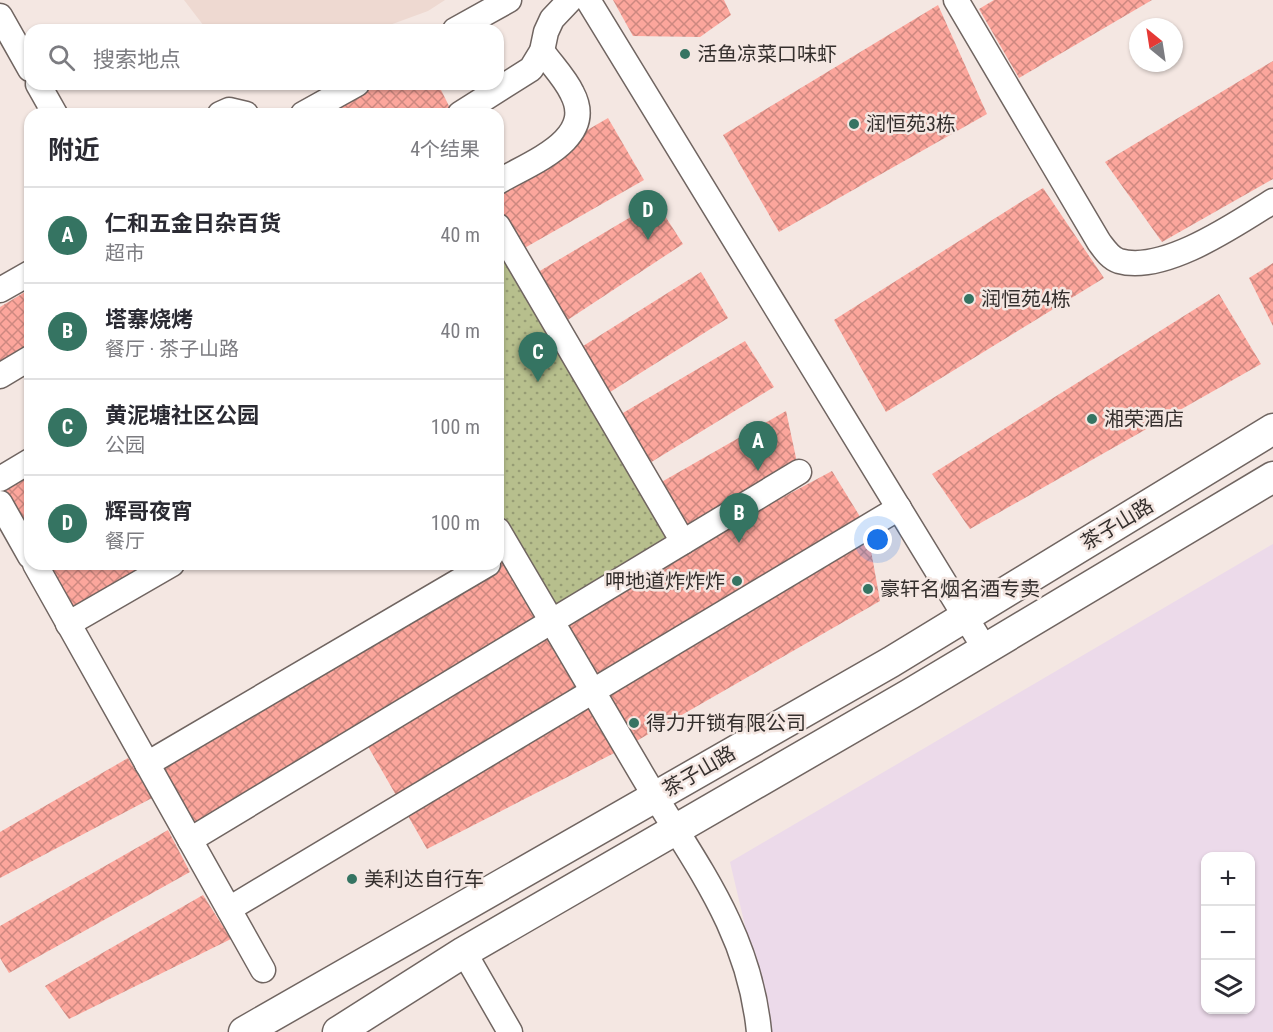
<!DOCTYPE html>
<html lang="zh">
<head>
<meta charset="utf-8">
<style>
  body { margin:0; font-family:"Roboto Condensed","Noto Sans SC",sans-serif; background:#f2f2f3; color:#2b2b33 }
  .controls { position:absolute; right:18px; bottom:18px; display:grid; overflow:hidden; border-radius:12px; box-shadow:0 2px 4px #0004 }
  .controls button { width:54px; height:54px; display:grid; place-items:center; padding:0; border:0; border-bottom:2px solid #e1e1e2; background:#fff; color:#2b2b33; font:30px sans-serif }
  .compass { position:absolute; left:1129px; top:18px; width:54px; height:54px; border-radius:50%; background:#fff; box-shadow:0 2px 4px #0004; rotate:330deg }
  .you { position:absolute; left:878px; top:540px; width:21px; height:21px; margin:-15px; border:4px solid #fff; border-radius:50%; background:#1a73e8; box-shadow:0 0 0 9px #1a73e833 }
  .badge { display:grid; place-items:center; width:39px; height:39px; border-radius:50%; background:#357462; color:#fff; font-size:20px; font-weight:700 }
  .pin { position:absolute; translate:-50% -50px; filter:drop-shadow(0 2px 3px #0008) }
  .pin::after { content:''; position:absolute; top:32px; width:21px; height:18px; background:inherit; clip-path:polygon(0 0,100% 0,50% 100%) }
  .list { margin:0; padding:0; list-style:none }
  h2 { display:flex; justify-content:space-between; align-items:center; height:78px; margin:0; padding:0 24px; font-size:26px }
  h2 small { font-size:20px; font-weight:400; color:#7c7c81 }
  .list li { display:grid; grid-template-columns:39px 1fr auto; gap:18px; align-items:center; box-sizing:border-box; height:96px; padding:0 24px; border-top:2px solid #e1e1e2 }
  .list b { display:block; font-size:22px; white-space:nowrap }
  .list p { margin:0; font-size:20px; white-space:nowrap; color:#7c7c81 }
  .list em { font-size:20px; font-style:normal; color:#7c7c81 }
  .icon { flex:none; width:33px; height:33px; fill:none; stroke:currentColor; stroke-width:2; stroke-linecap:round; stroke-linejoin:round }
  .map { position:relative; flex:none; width:1273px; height:1032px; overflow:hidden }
  .search { position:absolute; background:#fff; box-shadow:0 2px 4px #0004; left:24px; top:24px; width:480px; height:66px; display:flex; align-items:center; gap:15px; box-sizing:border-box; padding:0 21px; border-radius:18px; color:#7c7c81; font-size:22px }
  .panel { position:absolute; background:#fff; box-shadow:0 2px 4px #0004; left:24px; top:108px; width:480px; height:462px; border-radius:18px }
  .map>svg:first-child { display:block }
</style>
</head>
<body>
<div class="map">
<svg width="1273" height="1032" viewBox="0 0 1273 1032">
  <defs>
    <pattern id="park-dots" width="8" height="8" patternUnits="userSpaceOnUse" patternTransform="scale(1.5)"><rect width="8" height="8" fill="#b7bf8d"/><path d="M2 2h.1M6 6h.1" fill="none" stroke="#969c74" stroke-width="1.8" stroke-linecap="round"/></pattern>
    <pattern id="building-cross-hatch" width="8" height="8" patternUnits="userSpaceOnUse" patternTransform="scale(1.5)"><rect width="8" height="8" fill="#fca69c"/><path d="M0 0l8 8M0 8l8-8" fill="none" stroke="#cd8880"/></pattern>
  </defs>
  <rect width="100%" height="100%" fill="#f4e7e2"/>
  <!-- industrial -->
  <path fill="#ecdaea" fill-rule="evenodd" d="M1273 544V1032H770L730 862ZM1206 856H1250V1010H1206Z"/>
  <!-- built -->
  <polygon fill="#eed9d1" points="184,0 445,0 428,11 376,30 207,30"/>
  <!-- park -->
  <polygon fill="url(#park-dots)" points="498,249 673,539 553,611 498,515"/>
  <!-- building -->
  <g fill="url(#building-cross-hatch)">
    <polygon points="613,0 724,0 731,15 700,37 633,36"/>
    <polygon points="994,0 1152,0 1019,78 979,9"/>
    <polygon points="938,5 987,114 779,232 723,135"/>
    <polygon points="1273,61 1273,179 1162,242 1105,162"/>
    <polygon points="357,84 438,84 453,114 303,114"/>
    <polygon points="608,118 644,180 514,254 498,226 498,182"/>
    <polygon points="1043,188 1104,278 886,412 834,320"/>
    <polygon points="656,202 683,244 557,327 528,278"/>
    <polygon points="1273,263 1273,326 1249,278"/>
    <polygon points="701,272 728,318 599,399 572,353"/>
    <polygon points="30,289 30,358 0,376 0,307"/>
    <polygon points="1219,294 1261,364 970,529 932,474"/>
    <polygon points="745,341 774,387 640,469 611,420"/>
    <polygon points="786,411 799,472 683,542 651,488"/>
    <polygon points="30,461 30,556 0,503 0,479"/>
    <polygon points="832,471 867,528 880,601 626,747 427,849 362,736 190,840 147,764 510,551 552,621"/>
    <polygon points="35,564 172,564 68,624"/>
    <polygon points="128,758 152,798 0,878 0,832"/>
    <polygon points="168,830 190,872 9,973 0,958 0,926"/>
    <polygon points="203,895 231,939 69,1019 45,986"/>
  </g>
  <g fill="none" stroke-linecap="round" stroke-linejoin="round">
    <defs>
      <g id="minor">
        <polyline points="588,0 985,649"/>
        <path d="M956 0 1099 242C1105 250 1110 258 1119 261 1164 274 1236 224 1273 201"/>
        <polyline points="0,16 30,69"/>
        <polyline points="455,30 509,0"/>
        <polyline points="38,84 55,114"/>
        <polyline points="220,114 229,110 246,114"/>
        <polyline points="303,114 357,84"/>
        <polyline points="460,114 531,69 542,51 546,32 552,19 570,0"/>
        <path d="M498 182C529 163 597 140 572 93 565 78 552 65 542 51"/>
        <polyline points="498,226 683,542"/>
        <polyline points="0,290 30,273"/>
        <polyline points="0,376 30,358"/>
        <polyline points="0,479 30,461"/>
        <polyline points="0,503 30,556"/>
        <path d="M498 530C546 611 593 692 641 773 692 860 749 928 759 1032"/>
        <polyline points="35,564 263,970"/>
        <polyline points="68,624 172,564"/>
        <polyline points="147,764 488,564"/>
        <polyline points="190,840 799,472"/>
        <polyline points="229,909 899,508"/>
        <polyline points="464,952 510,1032"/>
      </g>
      <g id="major">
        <polyline points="244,1032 891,662 1273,429"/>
        <polyline points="338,1032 464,952 910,694 1273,477"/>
      </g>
    </defs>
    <!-- minor casing -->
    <use href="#minor" stroke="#706561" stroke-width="27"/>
    <!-- major casing -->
    <use href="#major" stroke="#706561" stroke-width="33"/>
    <!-- minor -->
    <use href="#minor" stroke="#fff" stroke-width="24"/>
    <!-- major -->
    <use href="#major" stroke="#fff" stroke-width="30"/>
  </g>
  <!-- markers -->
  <g fill="#357462" stroke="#f4e7e2" stroke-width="2">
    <circle cx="685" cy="54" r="6"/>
    <circle cx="854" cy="124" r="6"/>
    <circle cx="969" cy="299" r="6"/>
    <circle cx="1092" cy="419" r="6"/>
    <circle cx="737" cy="581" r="6"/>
    <circle cx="868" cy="589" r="6"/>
    <circle cx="634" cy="723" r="6"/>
    <circle cx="352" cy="879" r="6"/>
  </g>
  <g text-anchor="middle" stroke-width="5" stroke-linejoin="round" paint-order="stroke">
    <!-- poi labels -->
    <g font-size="20" fill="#342f2d" stroke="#f4e7e2" text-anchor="start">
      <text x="697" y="61">活鱼凉菜口味虾</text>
      <text x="866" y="131">润恒苑3栋</text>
      <text x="981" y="306">润恒苑4栋</text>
      <text x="1104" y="426">湘荣酒店</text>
      <text x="725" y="588" text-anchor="end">呷地道炸炸炸</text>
      <text x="880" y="596">豪轩名烟名酒专卖</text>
      <text x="646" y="730">得力开锁有限公司</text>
      <text x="364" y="886">美利达自行车</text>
    </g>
    <!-- street labels -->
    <g font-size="20" fill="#342f2d" stroke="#f4e7e2">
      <text transform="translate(1117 524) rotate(-31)" y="7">茶子山路</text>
      <text transform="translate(699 771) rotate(-30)" y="7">茶子山路</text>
    </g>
  </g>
</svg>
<div class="controls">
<button>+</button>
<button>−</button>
<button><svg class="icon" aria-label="layers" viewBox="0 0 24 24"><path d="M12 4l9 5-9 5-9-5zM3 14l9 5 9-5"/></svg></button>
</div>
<svg class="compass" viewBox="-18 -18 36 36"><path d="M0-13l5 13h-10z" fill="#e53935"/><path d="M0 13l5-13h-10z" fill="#7c7c81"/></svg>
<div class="you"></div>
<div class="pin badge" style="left:758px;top:471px">A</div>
<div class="pin badge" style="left:739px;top:543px">B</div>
<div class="pin badge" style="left:538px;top:382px">C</div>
<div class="pin badge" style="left:648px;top:240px">D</div>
<div class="search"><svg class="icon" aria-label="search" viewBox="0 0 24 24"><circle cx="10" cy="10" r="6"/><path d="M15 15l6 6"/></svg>搜索地点</div>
<section class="panel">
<h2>附近<small>4个结果</small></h2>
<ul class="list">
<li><span class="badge">A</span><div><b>仁和五金日杂百货</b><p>超市</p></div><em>40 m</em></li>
<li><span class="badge">B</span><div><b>塔寨烧烤</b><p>餐厅 · 茶子山路</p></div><em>40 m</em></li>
<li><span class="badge">C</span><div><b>黄泥塘社区公园</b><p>公园</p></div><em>100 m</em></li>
<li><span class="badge">D</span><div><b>辉哥夜宵</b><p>餐厅</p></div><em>100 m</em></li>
</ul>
</section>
</div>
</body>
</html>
